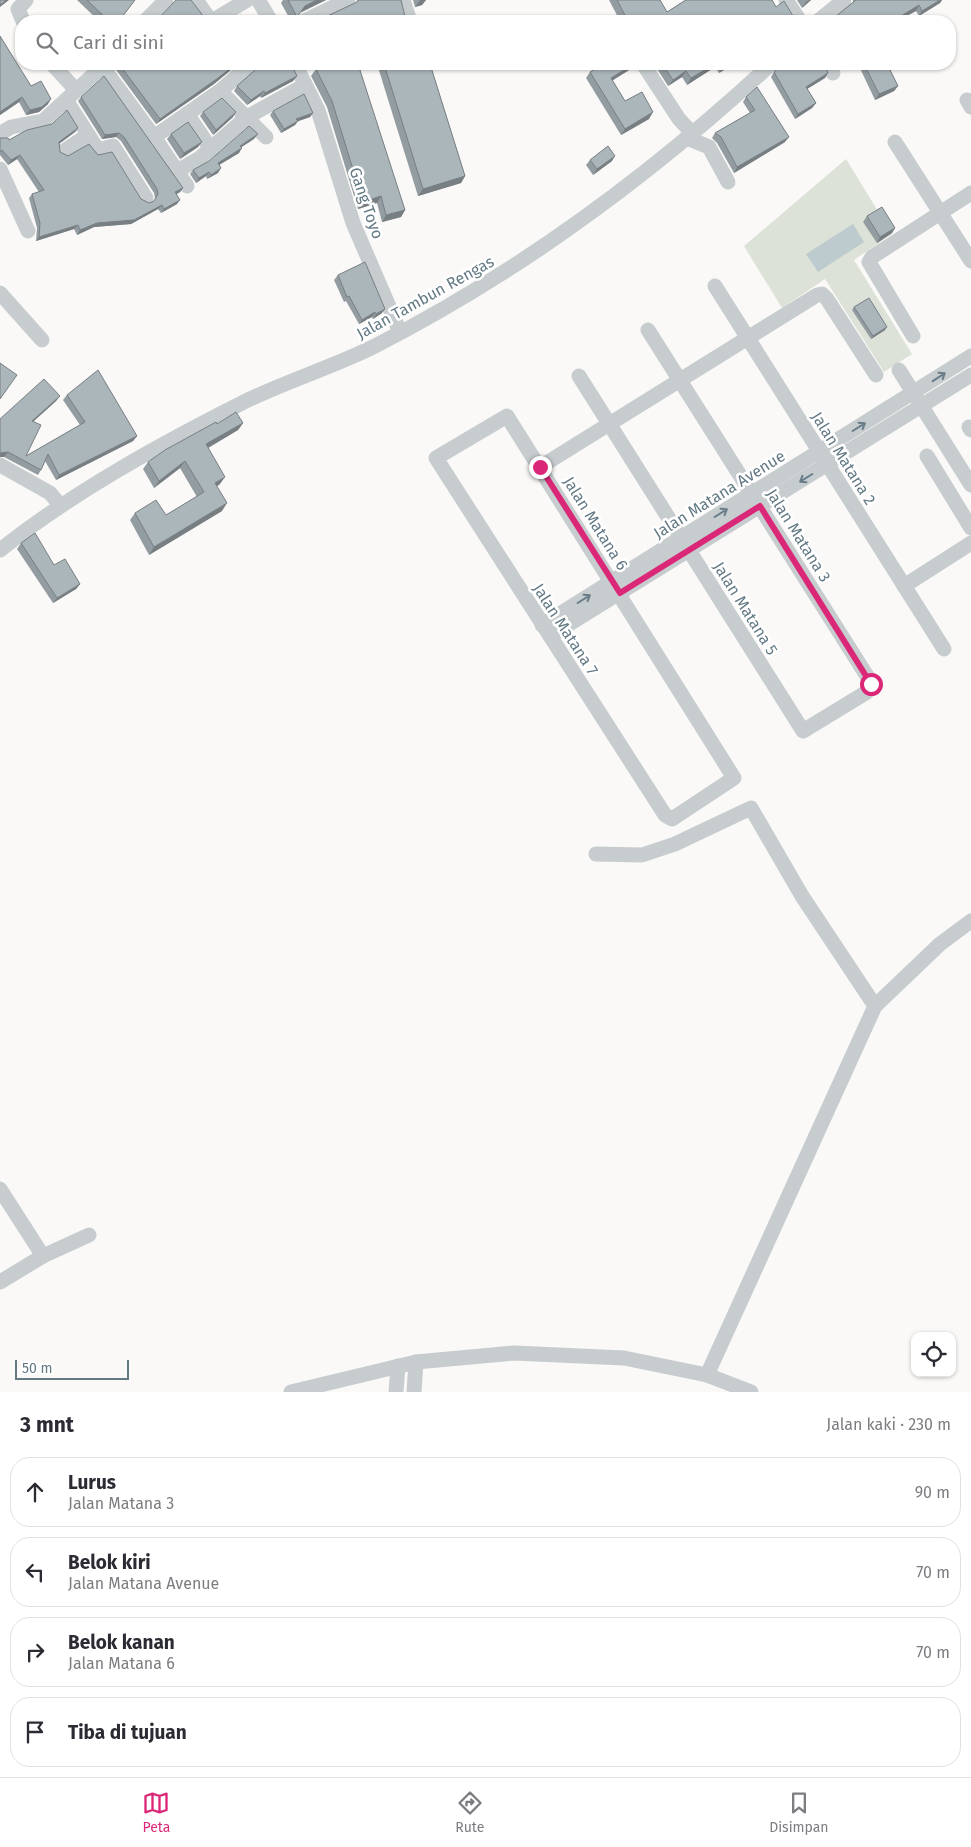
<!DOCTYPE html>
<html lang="id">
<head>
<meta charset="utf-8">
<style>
  body { margin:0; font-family:"Fira Sans",sans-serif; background:#f7f7f7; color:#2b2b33 }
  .controls { position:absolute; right:15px; bottom:15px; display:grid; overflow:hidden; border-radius:10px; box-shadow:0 1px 4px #0004 }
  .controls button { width:45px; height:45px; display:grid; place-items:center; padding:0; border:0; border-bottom:1px solid #e1e1e2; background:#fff; color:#2b2b33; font:25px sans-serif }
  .scale { position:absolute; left:15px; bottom:12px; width:114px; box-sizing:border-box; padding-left:5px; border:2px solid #637984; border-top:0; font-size:14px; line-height:18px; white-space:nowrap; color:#637984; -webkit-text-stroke:4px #fff; paint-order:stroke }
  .stop { position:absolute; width:15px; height:15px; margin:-11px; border:4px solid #db2777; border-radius:50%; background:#fff }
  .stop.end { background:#db2777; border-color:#fff; box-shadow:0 1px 5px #0008 }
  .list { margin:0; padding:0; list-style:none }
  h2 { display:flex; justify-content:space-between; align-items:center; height:65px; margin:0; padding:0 20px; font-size:21px }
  h2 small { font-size:16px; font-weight:400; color:#7c7c81 }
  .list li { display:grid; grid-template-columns:32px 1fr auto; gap:15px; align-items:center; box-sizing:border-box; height:70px; margin:0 10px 10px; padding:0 10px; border:1px solid #e1e1e2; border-radius:20px }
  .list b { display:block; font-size:19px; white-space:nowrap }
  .list p { margin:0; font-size:16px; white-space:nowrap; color:#7c7c81 }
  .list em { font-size:16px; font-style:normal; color:#7c7c81 }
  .icon { flex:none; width:28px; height:28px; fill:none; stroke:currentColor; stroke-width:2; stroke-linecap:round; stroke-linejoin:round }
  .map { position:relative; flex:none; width:971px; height:1392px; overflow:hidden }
  .search { position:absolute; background:#fff; box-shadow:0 1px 4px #0004; left:15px; right:15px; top:15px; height:55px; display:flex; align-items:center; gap:12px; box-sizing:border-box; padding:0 18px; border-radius:20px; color:#7c7c81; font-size:19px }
  .sheet { height:385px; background:#fff }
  nav { display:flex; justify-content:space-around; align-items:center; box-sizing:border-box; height:70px; border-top:1px solid #e1e1e2; background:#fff; font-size:14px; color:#7c7c81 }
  nav a { display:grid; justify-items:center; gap:2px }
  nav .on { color:#db2777 }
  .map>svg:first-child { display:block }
</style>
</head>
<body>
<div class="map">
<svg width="971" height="1392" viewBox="0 0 971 1392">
  <rect width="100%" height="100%" fill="#faf9f7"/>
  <!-- green -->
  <polygon fill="#dce2d8" points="846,159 892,234 854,260 912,354 884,372 825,279 782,308 744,246"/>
  <!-- water -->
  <polygon fill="#bdcbce" points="853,224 864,242 818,272 806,254"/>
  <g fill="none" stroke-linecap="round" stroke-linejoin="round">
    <!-- minor -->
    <g stroke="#c7cccf" stroke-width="15">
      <polyline points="196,0 211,21"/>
      <polyline points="258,0 271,21"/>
      <polyline points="403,0 410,21"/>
      <polyline points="786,0 800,21"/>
      <polyline points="23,21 18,9 26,0"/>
      <polyline points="145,21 166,0"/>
      <polyline points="212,21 247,0"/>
      <polyline points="304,21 348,0"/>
      <polyline points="818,21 844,0"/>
      <polyline points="52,64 76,90"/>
      <polyline points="295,64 318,110 353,223 400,332"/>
      <polyline points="643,64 679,119 693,134"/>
      <polyline points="828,64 833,73"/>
      <polyline points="101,68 107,73 154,137"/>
      <polyline points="220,91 266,137"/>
      <polyline points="66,100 98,150 113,146 146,198"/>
      <polyline points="967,100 971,107"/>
      <polyline points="187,114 211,149"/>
      <polyline points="0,134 11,127 43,121 105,64"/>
      <polyline points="687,138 709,147 728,182"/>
      <polyline points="895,142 971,261"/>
      <polyline points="64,151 88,135"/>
      <polyline points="0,169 28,231"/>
      <polyline points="177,171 200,158 247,117 305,85"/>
      <polyline points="187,186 154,137 220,91 251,64"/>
      <polyline points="715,286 944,649"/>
      <polyline points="0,293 42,340"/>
      <polyline points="913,336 869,262 872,257 971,193"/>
      <polyline points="899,370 971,485"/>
      <polyline points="579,376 803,731 867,692 871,684 867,676 648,330"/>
      <polygon points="507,416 734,778 672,819 665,815 436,458"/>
      <polyline points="969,427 971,430"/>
      <polyline points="927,456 971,528"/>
      <polyline points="0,465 50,493 60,505"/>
      <polyline points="540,467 817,295 822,294 827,299 876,375"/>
      <path d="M0 550C72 493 157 446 240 404 283 382 331 368 375 346 522 271 650 176 771 64"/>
      <polyline points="904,586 971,543"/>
      <polyline points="542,625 971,356"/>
      <polyline points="550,636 971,375"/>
      <polyline points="596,854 642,855 675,844 751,808 802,896 875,1006 707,1375"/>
      <polyline points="875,1006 940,944 971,921"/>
      <polyline points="0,1189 43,1256"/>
      <polyline points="0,1282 43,1256 89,1235"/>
      <polyline points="291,1392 416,1362 514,1353 624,1358 707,1375 751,1392"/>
      <polyline points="396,1392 398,1366"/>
      <polyline points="414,1392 416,1362"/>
    </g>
  </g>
  <!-- wall -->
  <g fill="#939da1">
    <polygon points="77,0 135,0 119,21 99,21"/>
    <polygon points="283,0 326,0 300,12 294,21 291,21 281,3"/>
    <polygon points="413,0 426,0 422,5 415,7"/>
    <polygon points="609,0 660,0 667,12 685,0 772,0 776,7 789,21 620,21"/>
    <polygon points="797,0 811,0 802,8"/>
    <polygon points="853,0 942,0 940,3 919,16 916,11 897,21 830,21 853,2"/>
    <polygon points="0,36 31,86 48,104 39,112 26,115 19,102 0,115"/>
    <polygon points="116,64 238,64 214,84 156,124 114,67"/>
    <polygon points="259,64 291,64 297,76 293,81 261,98 260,96 247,105 234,91 237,86 259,66"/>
    <polygon points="377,64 430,64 465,176 461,183 418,196"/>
    <polygon points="597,64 636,64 634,67 612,80 625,101 649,119 621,135 586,78 590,72 598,67"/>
    <polygon points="654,64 734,64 719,73 715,67 687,85 682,77 668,86"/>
    <polygon points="779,64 824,64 828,73 825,78 807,89 816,103 812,108 795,119 771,77 774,72 778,68"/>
    <polygon points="858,64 887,64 898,86 894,91 875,100"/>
    <polygon points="316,69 405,210 401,217 382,222 377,203 358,209 327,107 311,76"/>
    <polygon points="81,97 183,188 180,192 177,194 177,204 161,213 158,209 131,224 94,227 77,235 74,229 36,241 37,228 29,198 32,194 39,192 17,159 8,165 0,155 0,138 9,140 78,128 75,132 59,144 60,152 68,156 98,155 141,199 149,203 154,202 155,198 154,193 121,141 116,137 102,139 78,101"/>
    <polygon points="746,97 785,142 734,173 717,143 712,138 715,133 750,113 743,102"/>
    <polygon points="273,111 313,113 310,117 298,121 295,125 281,133 270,115"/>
    <polygon points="203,112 233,117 213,135 200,116"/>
    <polygon points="171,134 198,147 180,159 167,139"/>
    <polygon points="254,139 241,147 239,153 219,165 218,173 207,179 206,176 196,183 190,174 193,170"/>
    <polygon points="590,160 612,161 593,175 586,165"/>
    <polygon points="867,216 895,228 892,233 877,243 863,222"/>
    <polygon points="338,275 382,313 373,319 372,317 359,324 346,301 344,302 334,280"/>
    <polygon points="854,307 885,330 871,339 852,310"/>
    <polygon points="67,395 137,436 133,441 56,480 45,461 41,470 38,475 4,457 0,419 60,396 56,401 33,422 26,456 80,425 63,400"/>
    <polygon points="243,423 238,430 208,448 220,484 217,486 222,511 149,555 130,520 135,513 166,515 197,497 180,468 154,488 143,469 148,462 217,424"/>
    <polygon points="21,543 80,584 76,589 53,603 17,549"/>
  </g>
  <!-- shaded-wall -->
  <g fill="#787f83">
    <polygon points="6,0 9,0 0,7 0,5"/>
    <polygon points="317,0 326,0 300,13 305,6"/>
    <polygon points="420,0 426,0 422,5 415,7"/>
    <polygon points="809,0 811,0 802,8 806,2"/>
    <polygon points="940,0 942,0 940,3 919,16 922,11"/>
    <polygon points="919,5 916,11 897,21 892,21"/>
    <polygon points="793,16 789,21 785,21"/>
    <polygon points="890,16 887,21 881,21"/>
    <polygon points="236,64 238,64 214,84 156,124 160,119"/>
    <polygon points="634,64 636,64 634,67 607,84 611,78"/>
    <polygon points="715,64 717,64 715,67 687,85 691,78"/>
    <polygon points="728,64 734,64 719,73 723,67"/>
    <polygon points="686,71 682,77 668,86 673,80"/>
    <polygon points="828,73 825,78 802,92 806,87"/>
    <polygon points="297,76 293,81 261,98 265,93"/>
    <polygon points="898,86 894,91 875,100 879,94"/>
    <polygon points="264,91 260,96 247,105 251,100"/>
    <polygon points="22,97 19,102 0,115 0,112"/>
    <polygon points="51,99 48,104 39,112 26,115 30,110"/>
    <polygon points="816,103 812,108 795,119 798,114"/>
    <polygon points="236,112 233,117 213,135 216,130"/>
    <polygon points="653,112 649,119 621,135 625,129"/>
    <polygon points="313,113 310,117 293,123 296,119"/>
    <polygon points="298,121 295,125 281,133 284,129"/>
    <polygon points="78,128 75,132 56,146 59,142"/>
    <polygon points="119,133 116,137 102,139 105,135"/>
    <polygon points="258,134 254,139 237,150 240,146"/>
    <polygon points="789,137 785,142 734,173 737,167"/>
    <polygon points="202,142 198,147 180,159 184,153"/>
    <polygon points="242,148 239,153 214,168 218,163"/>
    <polygon points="20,155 17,159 8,165 11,160"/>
    <polygon points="615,156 612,161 593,175 597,169"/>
    <polygon points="221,168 218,173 207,179 211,175"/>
    <polygon points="209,172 206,176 196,183 199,178"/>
    <polygon points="465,176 461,183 418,196 423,189"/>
    <polygon points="183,188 180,192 172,196 175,192"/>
    <polygon points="381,196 377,203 358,209 363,202"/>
    <polygon points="180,200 177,204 161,213 164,209"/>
    <polygon points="162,205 158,209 131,224 94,227 77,235 80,230 97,223"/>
    <polygon points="405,210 401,217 382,222 386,215"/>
    <polygon points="78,225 74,229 36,241 39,237"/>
    <polygon points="895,228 892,233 877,243 880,237"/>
    <polygon points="385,309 382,313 373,319 376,314"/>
    <polygon points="375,312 372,317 359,324 362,320"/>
    <polygon points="887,327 885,330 871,339 873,336"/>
    <polygon points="60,396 56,401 28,426 32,421"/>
    <polygon points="243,423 238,430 201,452 206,444"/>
    <polygon points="137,436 133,441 56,480 59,475"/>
    <polygon points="8,452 4,457 0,457 0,453"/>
    <polygon points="185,461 180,468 154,488 159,481"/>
    <polygon points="225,477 220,484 210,491 215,483"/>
    <polygon points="227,503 222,511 149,555 154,547"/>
    <polygon points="80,584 76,589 53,603 57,598"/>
  </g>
  <!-- building -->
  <g fill="#abb6bb" stroke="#787f83">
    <polygon points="0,0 6,0 0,5"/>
    <polygon points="87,0 135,0 119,21 109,21"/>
    <polygon points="176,0 191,0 207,21 156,21"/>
    <polygon points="288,0 317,0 305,6 297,17"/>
    <polygon points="358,0 401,0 406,21 322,21 321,19 357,2"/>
    <polygon points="617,0 660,0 667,12 686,0 772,0 776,7 784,1 793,16 785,21 628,21"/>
    <polygon points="856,0 940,0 922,11 919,5 893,21 890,16 881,21 830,21"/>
    <polygon points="241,15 245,21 232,21"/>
    <polygon points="0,36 31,86 41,81 51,99 42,107 30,110 22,97 0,112"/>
    <polygon points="119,64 236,64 218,78 160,119"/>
    <polygon points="262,64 291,64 297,76 265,93 264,91 251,100 237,86"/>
    <polygon points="329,64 358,64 405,210 386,215 381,196 363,202 332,101 316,69"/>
    <polygon points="384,64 430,64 465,176 423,189"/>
    <polygon points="603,64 634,64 611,78 625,101 642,92 653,112 625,129 590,72"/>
    <polygon points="662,64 715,64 691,78 686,71 673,80"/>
    <polygon points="721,64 728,64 723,67"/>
    <polygon points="782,64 824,64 828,73 806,87 816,103 798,114 774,72"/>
    <polygon points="864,64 887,64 898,86 879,94"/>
    <polygon points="104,76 183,188 175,192 180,200 164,209 162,205 134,220 97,223 80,230 78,225 39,237 40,223 32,194 44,190 20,155 11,160 2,150 0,152 0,138 8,138 9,140 27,130 52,124 67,110 78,128 59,142 60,152 68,156 89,144 98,155 112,152 141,199 149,203 154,201 158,194 157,189 124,137 119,133 105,135 81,97"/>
    <polygon points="757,87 789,137 737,167 721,137 715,133 755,110 746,97"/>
    <polygon points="304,94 313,113 296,119 298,121 284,129 273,111"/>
    <polygon points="222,98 236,112 216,130 203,112"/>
    <polygon points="188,122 202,142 184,153 171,134"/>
    <polygon points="249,126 258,134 240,146 242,148 218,163 221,168 211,175 209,172 199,178 193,170 209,161"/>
    <polygon points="608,146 615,156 597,169 590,160"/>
    <polygon points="882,207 895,228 880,237 867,216"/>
    <polygon points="365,262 385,309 376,314 375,312 362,320 349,296 347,297 338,275"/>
    <polygon points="869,298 887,327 873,336 854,307"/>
    <polygon points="0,363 17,375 0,399"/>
    <polygon points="98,370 137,436 59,475 48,454 41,470 8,452 0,453 0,419 44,379 60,396 32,421 41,425 26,456 85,422 67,395"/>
    <polygon points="236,412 243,423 206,444 225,477 215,483 227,503 154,547 135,513 156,500 166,515 204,492 185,461 159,481 148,462 165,450 216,422 217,424"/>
    <polygon points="35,533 54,565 65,559 80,584 57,598 21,543"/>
  </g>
  <!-- one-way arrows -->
  <defs><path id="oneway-shaft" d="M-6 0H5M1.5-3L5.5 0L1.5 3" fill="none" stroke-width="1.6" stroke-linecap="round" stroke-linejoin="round" transform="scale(1.25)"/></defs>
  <g stroke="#687d88">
    <use href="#oneway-shaft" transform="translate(939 377) rotate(-33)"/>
    <use href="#oneway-shaft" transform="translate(859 427) rotate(-32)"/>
    <use href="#oneway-shaft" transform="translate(806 478) rotate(148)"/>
    <use href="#oneway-shaft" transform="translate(721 513) rotate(-32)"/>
    <use href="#oneway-shaft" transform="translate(584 599) rotate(-32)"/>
  </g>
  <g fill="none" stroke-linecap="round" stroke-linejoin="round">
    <!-- route -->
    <polyline stroke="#db2777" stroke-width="6" points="540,467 620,593 760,506 871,684"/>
  </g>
  <g text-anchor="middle" stroke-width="5" stroke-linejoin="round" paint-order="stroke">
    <!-- street labels -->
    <g font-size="16" fill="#637984" stroke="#fff">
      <text transform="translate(367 203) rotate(71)" y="6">Gang Toyo</text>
      <text transform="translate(425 297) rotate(-29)" y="6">Jalan Tambun Rengas</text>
      <text transform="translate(844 458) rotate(58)" y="6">Jalan Matana 2</text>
      <text transform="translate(719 494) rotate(-32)" y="6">Jalan Matana Avenue</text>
      <text transform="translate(596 523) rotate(58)" y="6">Jalan Matana 6</text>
      <text transform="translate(799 535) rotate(58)" y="6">Jalan Matana 3</text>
      <text transform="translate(746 608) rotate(58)" y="6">Jalan Matana 5</text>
      <text transform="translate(566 629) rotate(57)" y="6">Jalan Matana 7</text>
    </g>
  </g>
</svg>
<div class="controls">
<button><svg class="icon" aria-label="locate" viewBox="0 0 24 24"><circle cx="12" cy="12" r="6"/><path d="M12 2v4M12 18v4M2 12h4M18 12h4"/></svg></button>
</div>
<div class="scale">50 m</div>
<div class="stop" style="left:871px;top:684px"></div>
<div class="stop end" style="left:540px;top:467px"></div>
<div class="search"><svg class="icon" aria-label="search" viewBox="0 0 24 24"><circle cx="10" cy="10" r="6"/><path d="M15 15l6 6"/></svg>Cari di sini</div>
</div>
<section class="sheet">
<h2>3 mnt<small>Jalan kaki · 230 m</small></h2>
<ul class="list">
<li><svg class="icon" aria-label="ahead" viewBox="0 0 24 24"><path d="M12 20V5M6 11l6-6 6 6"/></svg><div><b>Lurus</b><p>Jalan Matana 3</p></div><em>90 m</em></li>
<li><svg class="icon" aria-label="left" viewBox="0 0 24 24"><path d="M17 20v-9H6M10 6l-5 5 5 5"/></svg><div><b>Belok kiri</b><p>Jalan Matana Avenue</p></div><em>70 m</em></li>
<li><svg class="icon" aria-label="right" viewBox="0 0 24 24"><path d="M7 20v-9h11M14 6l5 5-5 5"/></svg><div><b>Belok kanan</b><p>Jalan Matana 6</p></div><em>70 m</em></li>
<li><svg class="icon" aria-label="arrive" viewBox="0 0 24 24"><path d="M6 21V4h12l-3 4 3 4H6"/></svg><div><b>Tiba di tujuan</b></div></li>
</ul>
</section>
<nav>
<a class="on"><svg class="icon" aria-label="map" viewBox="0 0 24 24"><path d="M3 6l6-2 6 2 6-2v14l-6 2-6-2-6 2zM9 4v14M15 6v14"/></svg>Peta</a>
<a><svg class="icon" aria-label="directions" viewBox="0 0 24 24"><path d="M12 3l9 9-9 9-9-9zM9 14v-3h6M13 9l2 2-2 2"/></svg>Rute</a>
<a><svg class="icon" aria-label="saved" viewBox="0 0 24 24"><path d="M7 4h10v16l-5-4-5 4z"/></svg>Disimpan</a>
</nav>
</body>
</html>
